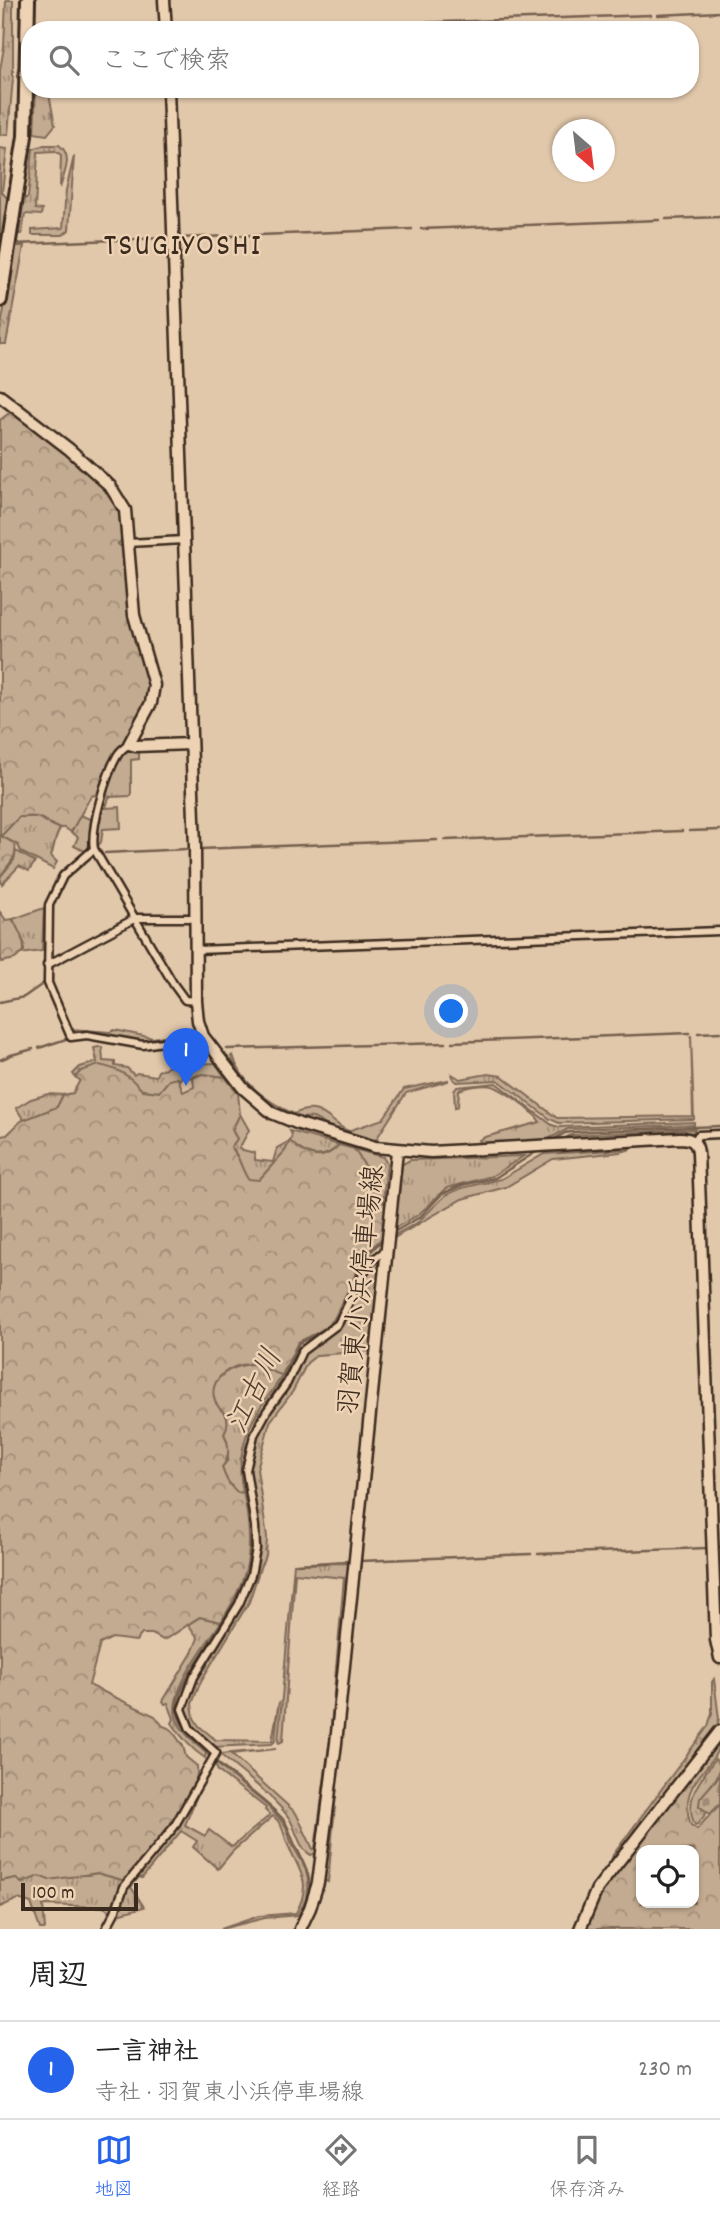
<!DOCTYPE html>
<html lang="ja">
<head>
<meta charset="utf-8">
<style>
  body { margin:0; font-family:Dekko,"Klee One",sans-serif; background:#f6f6f6; color:#222 }
  .controls { position:absolute; right:21px; bottom:21px; display:grid; overflow:hidden; border-radius:14px; box-shadow:0 2px 5px #0004 }
  .controls button { width:63px; height:63px; display:grid; place-items:center; padding:0; border:0; border-bottom:2px solid #e0e0e0; background:#fff; color:#222; font:35px sans-serif }
  .compass { position:absolute; left:552px; top:119px; width:63px; height:63px; border-radius:50%; background:#fff; box-shadow:0 2px 5px #0004; rotate:152deg }
  .scale { position:absolute; left:21px; bottom:18px; width:117px; box-sizing:border-box; padding-left:7px; border:4px solid #3b2a1e; border-top:0; font-size:19px; line-height:24px; white-space:nowrap; color:#3b2a1e; -webkit-text-stroke:5px #edd2b4; paint-order:stroke }
  .you { position:absolute; left:452px; top:1012px; width:24px; height:24px; margin:-18px; border:5px solid #fff; border-radius:50%; background:#1a73e8; box-shadow:0 0 0 10px #1a73e833 }
  .badge { display:grid; place-items:center; width:46px; height:46px; border-radius:50%; background:#2563eb; color:#fff; font-size:23px; font-weight:700 }
  .pin { position:absolute; translate:-50% -58px; filter:drop-shadow(0 2px 4px #0008) }
  .pin::after { content:''; position:absolute; top:37px; width:24px; height:21px; background:inherit; clip-path:polygon(0 0,100% 0,50% 100%) }
  .list { margin:0; padding:0; list-style:none }
  h2 { display:flex; justify-content:space-between; align-items:center; height:91px; margin:0; padding:0 28px; font-size:30px }
  h2 small { font-size:23px; font-weight:400; color:#767676 }
  .list li { display:grid; grid-template-columns:46px 1fr auto; gap:21px; align-items:center; box-sizing:border-box; height:98px; padding:0 28px; border-top:2px solid #e0e0e0 }
  .list b { display:block; font-size:26px; white-space:nowrap }
  .list p { margin:0; font-size:23px; white-space:nowrap; color:#767676 }
  .list em { font-size:23px; font-style:normal; color:#767676 }
  .icon { flex:none; width:38px; height:38px; fill:none; stroke:currentColor; stroke-width:2; stroke-linecap:round; stroke-linejoin:round }
  .map { position:relative; flex:none; width:720px; height:1929px; overflow:hidden }
  .search { position:absolute; background:#fff; box-shadow:0 2px 5px #0004; left:21px; right:21px; top:21px; height:77px; display:flex; align-items:center; gap:18px; box-sizing:border-box; padding:0 24px; border-radius:28px; color:#767676; font-size:26px }
  .sheet { height:189px; background:#fff }
  nav { display:flex; justify-content:space-around; align-items:center; box-sizing:border-box; height:98px; border-top:2px solid #e0e0e0; background:#fff; font-size:19px; color:#767676 }
  nav a { display:grid; justify-items:center; gap:4px }
  nav .on { color:#2563eb }
  .map>svg:first-child { display:block }
</style>
</head>
<body>
<div class="map">
<svg width="720" height="1929" viewBox="0 0 720 1929">
  <defs>
    <pattern id="grass-tufts" width="24" height="20" patternUnits="userSpaceOnUse" patternTransform="scale(1.75)"><rect width="24" height="20" fill="#c3ab91"/><path d="M3 7l-1-3M5 7V3M7 7l1-3M15 17l-1-3M17 17v-4M19 17l1-3" fill="none" stroke="#a08b76"/></pattern>
    <pattern id="forest-crowns" width="20" height="18" patternUnits="userSpaceOnUse" patternTransform="scale(1.75)"><rect width="20" height="18" fill="#c3ab91"/><path d="M2 6a3 3 0 1 1 6 0M12 15a3 3 0 1 1 6 0" fill="none" stroke="#a08b76"/></pattern>
    <pattern id="cemetery-stones" width="16" height="16" patternUnits="userSpaceOnUse" patternTransform="scale(1.75)"><rect width="16" height="16" fill="#c3ab91"/><path d="M2 7V4a2 2 0 0 1 4 0v3zM10 15v-3a2 2 0 0 1 4 0v3z" fill="#a08b76"/></pattern>
  </defs>
  <rect width="100%" height="100%" fill="#e2c8ab"/>
  <filter id="ink" filterUnits="userSpaceOnUse"><feTurbulence type="fractalNoise" baseFrequency=".0143" numOctaves="2"/><feDisplacementMap in="SourceGraphic" scale="14" xChannelSelector="R" yChannelSelector="G"/><feConvolveMatrix kernelMatrix="1 2 1 2 8 2 1 2 1" color-interpolation-filters="sRGB"/></filter>
  <g filter="url(#ink)">
    <!-- grass -->
    <g fill="url(#grass-tufts)" stroke="#7f6a58" stroke-width="2">
      <polygon points="6,0 13,0 13,78 8,134 0,135 0,70 4,47"/>
      <polygon points="36,89 48,89 55,125 47,135 34,133"/>
      <path d="M44 145H59C74 156 64 173 60 188L61 155 55 151 38 152 35 209 42 210 41 215 25 214 22 234H19L24 199 28 197 33 149Z"/>
      <polygon points="0,148 7,149 2,192 7,198 4,236 0,236"/>
      <polygon points="74,156 69,230 63,235 32,235 32,230 63,228 66,190"/>
      <polygon points="15,246 24,246 6,344 0,344 0,332"/>
      <path d="M129 750H139V759L131 760V796L109 797 106 808 120 807 121 828 103 829 101 842 98 846C94 829 109 770 120 756 123 753 125 752 129 750Z"/>
      <polygon points="80,815 95,821 87,852 74,846 78,837 71,832"/>
      <path d="M19 817H37L60 829C54 838 55 846 51 856L57 862 53 869 21 852 18 845 1 836Z"/>
      <polygon points="16,851 35,862 29,871 19,866 2,884 0,877 14,860"/>
      <polygon points="44,908 42,951 21,954 25,945 13,919"/>
      <path d="M71 1029 110 1032 115 1030 153 1038 191 1031C175 1035 157 1042 141 1040 119 1038 97 1032 74 1032Z"/>
      <polygon points="691,1035 694,1119 559,1123 550,1119 498,1080 457,1082 453,1079 452,1074 460,1079 488,1074 502,1076 557,1118 693,1116"/>
      <polygon points="99,1047 102,1047 103,1061 115,1062 115,1066 127,1068 134,1075 137,1073 156,1076 158,1071 179,1062 182,1077 180,1081 178,1078 159,1092 142,1090 81,1071 75,1077 73,1074 80,1067 97,1062 94,1048"/>
      <path d="M233 1055C240 1083 269 1103 294 1114 321 1101 328 1121 348 1131L383 1119 404 1089 448 1080V1081L406 1093 375 1141C363 1137 349 1135 338 1131 329 1127 322 1122 313 1118 306 1116 304 1119 297 1118 276 1117 235 1076 231 1056Z"/>
      <polygon points="215,1063 225,1077 203,1074 188,1078 185,1076 192,1064"/>
      <path d="M496 1083 552 1125 559 1127 694 1122V1125L568 1129 540 1143 481 1145 479 1140 485 1137 540 1122C534 1111 505 1090 492 1086 483 1084 467 1087 459 1090L458 1106 455 1108 454 1091 457 1087Z"/>
      <polygon points="48,1094 63,1095 57,1107 24,1120 16,1108 31,1099"/>
      <path d="M240 1114 249 1130 239 1149 255 1153V1160L273 1162 277 1148 290 1141 292 1135 290 1131 339 1145C322 1163 305 1156 290 1142L285 1151 259 1180H248C241 1169 240 1157 231 1147L237 1139 232 1130Z"/>
      <polygon points="695,1129 692,1133 558,1142 571,1135"/>
      <polygon points="354,1149 383,1157 387,1164 383,1202 379,1198 375,1182"/>
      <polygon points="631,1149 621,1152 553,1159 506,1187 462,1199 392,1239 391,1237 418,1222 446,1195 462,1188 501,1179 544,1154"/>
      <polygon points="524,1156 492,1176 447,1188 418,1215 393,1229 399,1166 410,1160"/>
      <path d="M381 1256 371 1351 317 1355 307 1363 293 1391 270 1422 257 1469 267 1537 266 1556 261 1565 249 1602 201 1681 192 1704 194 1718 199 1726 216 1740 272 1741 279 1702 275 1741 272 1744 212 1747 196 1734 184 1714 189 1691 241 1605 253 1575 256 1559 247 1470 256 1436 300 1357C311 1344 329 1339 339 1326 354 1303 358 1273 381 1256Z"/>
      <path d="M252 1364 282 1375C276 1387 267 1397 260 1408 244 1433 236 1463 243 1492L238 1493C230 1486 224 1477 222 1467L228 1460 227 1441 224 1434C234 1412 218 1413 214 1400 207 1376 233 1366 252 1364Z"/>
      <polygon points="350,1563 333,1726 331,1726 344,1578 295,1573 283,1741 279,1743 278,1741 294,1564"/>
      <path d="M200 1617 221 1622C206 1645 166 1693 177 1720 183 1734 196 1743 206 1753L205 1758C191 1749 181 1737 172 1723L174 1719 168 1703 165 1704 163 1701 192 1653 198 1638 188 1624Z"/>
      <polygon points="714,1679 719,1719 717,1726 608,1870 613,1855 708,1726 712,1713 712,1682"/>
      <polygon points="341,1739 328,1882 321,1879"/>
      <path d="M329 1745 331 1746 318 1853 311 1855C298 1848 297 1830 289 1818 273 1795 241 1773 220 1754L276 1749 231 1754 296 1813 313 1849H315Z"/>
      <path d="M715 1759 720 1765C720 1782 703 1789 699 1806L707 1812 698 1824 695 1825C683 1800 700 1780 715 1759Z"/>
      <path d="M213 1761 268 1806 286 1826 291 1842 305 1867 308 1880 306 1899 298 1915 265 1918 221 1929 259 1916 296 1913C312 1882 301 1874 288 1845 283 1834 284 1825 273 1816L232 1852 218 1869 193 1847 197 1841 181 1831 142 1878 139 1877 131 1887 144 1907 118 1914 126 1888 175 1829 203 1781 185 1825 205 1836 209 1830 232 1847 270 1815 265 1810 266 1808 218 1771Z"/>
      <polygon points="97,1873 126,1881 114,1912 103,1907 43,1905 45,1929 40,1929 31,1903 18,1899 0,1907 0,1881 15,1878 22,1883 39,1875 88,1875"/>
    </g>
    <!-- forest -->
    <g fill="url(#forest-crowns)" stroke="#7f6a58" stroke-width="2" fill-rule="evenodd">
      <path d="M13 410 108 487 120 503 124 537 118 544 126 550 151 693 126 742 113 757 101 794 91 796 71 832 65 828C52 829 48 820 37 817 32 816 24 817 19 817L1 836 15 844C18 859 7 865 0 877V420Z"/>
      <path d="M0 912 6 920 13 919C17 929 25 939 24 951L15 959 1 962Z"/>
      <path d="M99 1065C119 1069 129 1075 142 1090L159 1092 169 1080 178 1078 183 1092 194 1087 193 1078 202 1074 225 1077 238 1093 240 1114 232 1130 237 1139 231 1147C240 1157 241 1169 248 1179L259 1180 285 1151 290 1141C305 1156 322 1164 339 1145L354 1149 375 1182 379 1198 386 1205 383 1237 365 1255 334 1319 323 1330 298 1342 282 1375C272 1373 263 1365 252 1364 232 1363 207 1379 215 1401 219 1413 234 1413 224 1434 230 1446 230 1457 222 1467 224 1476 230 1487 238 1493L243 1492C255 1547 251 1575 221 1622L200 1617C187 1624 177 1634 163 1640L152 1634H142L136 1641 112 1638 100 1644 89 1685 155 1716 163 1726 171 1729 183 1746 186 1757 197 1766C201 1798 146 1857 126 1881L97 1873 49 1880 39 1876 22 1883 15 1878 0 1881V1136L7 1135 21 1121 57 1107 63 1095 73 1093 80 1080 75 1077 81 1071Z"/>
      <path d="M720 1737C720 1769 675 1779 691 1825L697 1829 720 1804V1929H583L600 1890ZM641 1850H694V1903H641Z"/>
    </g>
    <!-- cemetery -->
    <polygon fill="url(#cemetery-stones)" stroke="#7f6a58" stroke-width="2" points="720,1775 720,1804 710,1814 699,1806 700,1798"/>
    <g fill="none" stroke-linecap="round" stroke-linejoin="round">
      <!-- stream -->
      <g stroke="#745f4d" stroke-width="2.5">
        <polyline points="658,15 720,12"/>
        <polyline points="413,23 651,15"/>
        <polyline points="246,30 405,24"/>
        <polyline points="666,219 720,217"/>
        <polyline points="421,229 659,220"/>
        <polyline points="178,238 412,229"/>
        <polyline points="14,244 166,238"/>
        <polyline points="689,831 720,830"/>
        <polyline points="445,840 682,831"/>
        <polyline points="200,849 437,840"/>
        <polyline points="105,853 187,849"/>
        <polyline points="63,871 82,854"/>
        <polyline points="47,902 59,877"/>
        <polyline points="0,1002 24,997 44,983 46,913"/>
        <polyline points="698,1033 720,1032"/>
        <polyline points="452,1042 690,1033"/>
        <polyline points="145,1047 198,1043"/>
        <polyline points="39,1048 69,1038"/>
        <polyline points="227,1049 445,1043"/>
        <polyline points="0,1060 11,1055 33,1049"/>
        <polyline points="549,1142 565,1133 571,1132 720,1126"/>
        <polyline points="392,1233 420,1217 442,1194 462,1185 495,1178 539,1150"/>
        <path d="M332 1325C341 1315 344 1302 349 1290 357 1271 367 1252 384 1239"/>
        <polyline points="718,1547 720,1547"/>
        <polyline points="538,1554 707,1548"/>
        <polyline points="360,1561 531,1554"/>
        <polyline points="297,1564 348,1561"/>
        <polyline points="247,1577 252,1530 242,1470 246,1447 257,1418 281,1382 299,1343 323,1331"/>
        <path d="M238 1599C224 1624 178 1682 177 1706 174 1739 258 1792 281 1817 289 1825 290 1835 295 1845 315 1883 314 1891 294 1929"/>
      </g>
      <defs>
        <g id="street">
          <polyline points="128,543 184,540"/>
          <path d="M129 744C124 748 120 750 117 756 106 775 90 828 94 849L63 876 49 905 48 983 71 1037 87 1035 143 1045 203 1036"/>
          <polyline points="94,849 174,985 185,1000 196,1001"/>
          <polyline points="196,950 720,931"/>
          <polyline points="47,965 136,918 196,918"/>
          <polyline points="694,1142 698,1135 720,1134"/>
          <polyline points="106,1929 115,1912 124,1887 174,1827 216,1753 190,1729 182,1709 194,1677 239,1604 251,1575 256,1549 255,1526 246,1470 254,1435 267,1411 287,1383 302,1351 338,1324 369,1263 385,1251"/>
        </g>
        <g id="secondary">
          <polyline points="164,0 166,30"/>
          <path d="M168 89 195 847 196 1001 198 1021 203 1036 243 1088 272 1113 299 1124 375 1147 431 1152 680 1138C691 1138 697 1142 698 1153L716 1640 720 1658"/>
          <polyline points="0,396 69,449 110,486 125,510 134,615 154,685 151,703 129,744 136,746 191,744"/>
          <polyline points="300,1929 310,1908 318,1883 336,1743 397,1151"/>
          <polyline points="580,1929 597,1889 720,1731"/>
        </g>
        <polyline id="highway" points="0,300 25,136 28,0"/>
      </defs>
      <!-- street casing -->
      <use href="#street" stroke="#3b2a1e" stroke-width="11"/>
      <!-- secondary casing -->
      <use href="#secondary" stroke="#3b2a1e" stroke-width="15"/>
      <!-- highway casing -->
      <use href="#highway" stroke="#3b2a1e" stroke-width="18"/>
      <!-- street -->
      <use href="#street" stroke="#edd2b4" stroke-width="6"/>
      <!-- secondary -->
      <use href="#secondary" stroke="#edd2b4" stroke-width="10"/>
      <!-- highway -->
      <use href="#highway" stroke="#edd2b4" stroke-width="12"/>
    </g>
  </g>
  <g text-anchor="middle" stroke-width="5" stroke-linejoin="round" paint-order="stroke">
    <!-- street labels -->
    <g font-size="28" fill="#3b2a1e" stroke="#edd2b4">
      <text transform="translate(359 1290) rotate(-84)" y="10">羽賀東小浜停車場線</text>
    </g>
    <!-- water labels -->
    <g font-size="30" font-style="italic" fill="#534032" stroke="#edd2b4">
      <text transform="translate(253 1390) rotate(-64)" y="10">江古川</text>
    </g>
    <!-- quarter labels -->
    <g font-size="32" letter-spacing="2" fill="#3b2a1e" stroke="#edd2b4">
      <text x="183" y="254">TSUGIYOSHI</text>
    </g>
  </g>
</svg>
<div class="controls">
<button><svg class="icon" aria-label="locate" viewBox="0 0 24 24"><circle cx="12" cy="12" r="6"/><path d="M12 2v4M12 18v4M2 12h4M18 12h4"/></svg></button>
</div>
<svg class="compass" viewBox="-18 -18 36 36"><path d="M0-13l5 13h-10z" fill="#e53935"/><path d="M0 13l5-13h-10z" fill="#767676"/></svg>
<div class="scale">100 m</div>
<div class="you"></div>
<div class="pin badge" style="left:186px;top:1086px">1</div>
<div class="search"><svg class="icon" aria-label="search" viewBox="0 0 24 24"><circle cx="10" cy="10" r="6"/><path d="M15 15l6 6"/></svg>ここで検索</div>
</div>
<section class="sheet">
<h2>周辺<small></small></h2>
<ul class="list">
<li><span class="badge">1</span><div><b>一言神社</b><p>寺社 · 羽賀東小浜停車場線</p></div><em>230 m</em></li>
</ul>
</section>
<nav>
<a class="on"><svg class="icon" aria-label="map" viewBox="0 0 24 24"><path d="M3 6l6-2 6 2 6-2v14l-6 2-6-2-6 2zM9 4v14M15 6v14"/></svg>地図</a>
<a><svg class="icon" aria-label="directions" viewBox="0 0 24 24"><path d="M12 3l9 9-9 9-9-9zM9 14v-3h6M13 9l2 2-2 2"/></svg>経路</a>
<a><svg class="icon" aria-label="saved" viewBox="0 0 24 24"><path d="M7 4h10v16l-5-4-5 4z"/></svg>保存済み</a>
</nav>
</body>
</html>
